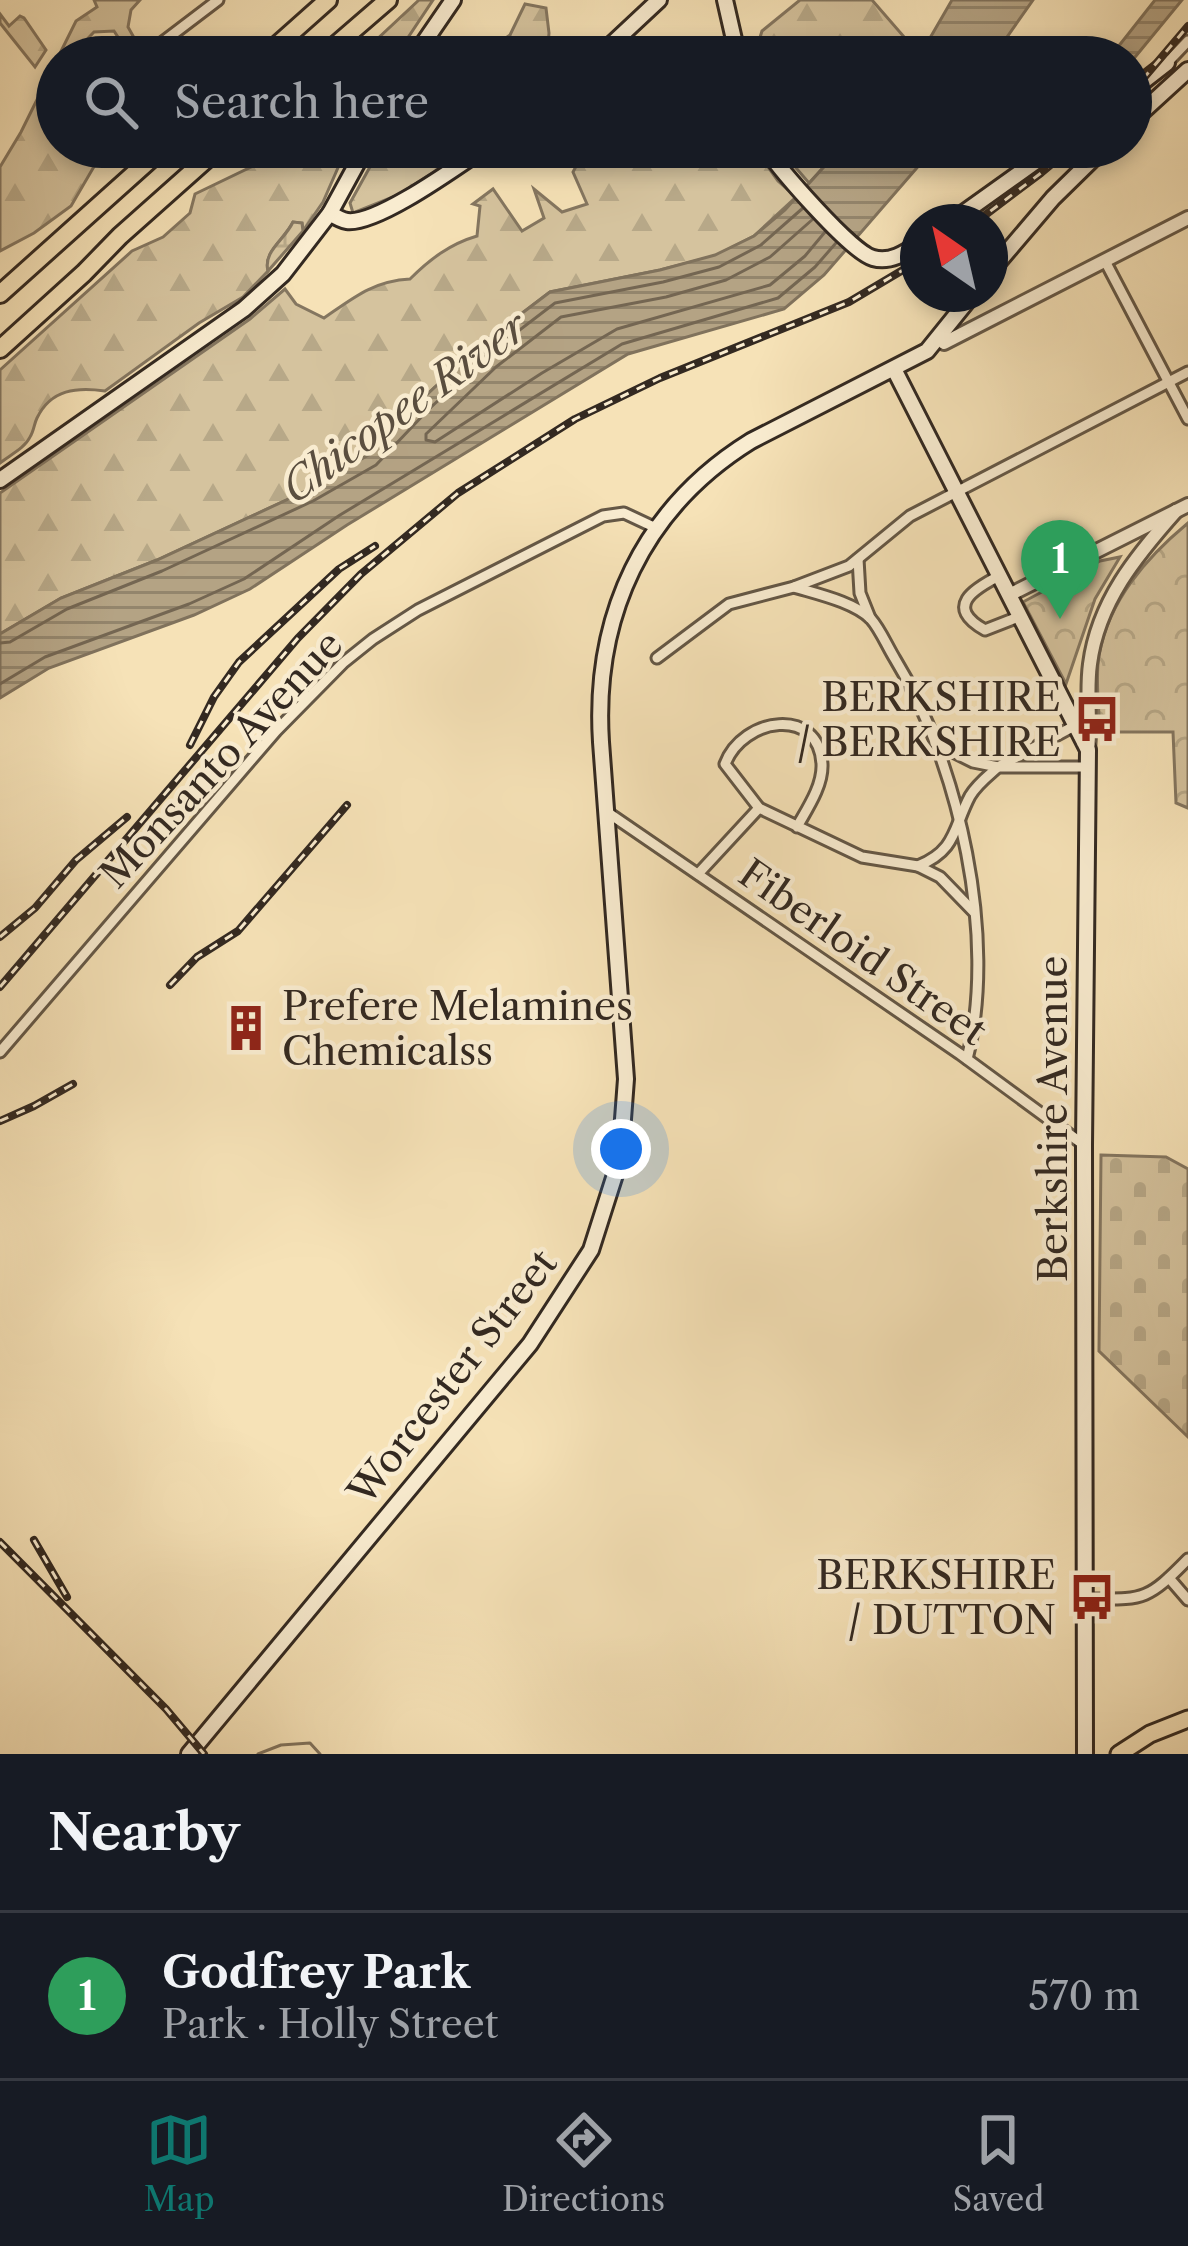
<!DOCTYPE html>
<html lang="en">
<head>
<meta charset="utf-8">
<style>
  body { margin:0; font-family:"Libre Caslon Text",serif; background:#242831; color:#f1f3f6 }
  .compass { position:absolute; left:900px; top:204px; width:108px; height:108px; border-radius:50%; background:#171b24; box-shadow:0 6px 18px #0003; rotate:326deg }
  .you { position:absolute; left:621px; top:1149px; width:42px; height:42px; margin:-30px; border:9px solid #fff; border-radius:50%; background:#1a73e8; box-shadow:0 0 0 18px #1a73e833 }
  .badge { display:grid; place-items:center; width:78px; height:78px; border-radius:50%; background:#0f766e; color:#fff; font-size:39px; font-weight:700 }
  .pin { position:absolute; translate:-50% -99px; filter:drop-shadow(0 3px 6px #0008) }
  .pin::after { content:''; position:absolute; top:63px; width:42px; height:36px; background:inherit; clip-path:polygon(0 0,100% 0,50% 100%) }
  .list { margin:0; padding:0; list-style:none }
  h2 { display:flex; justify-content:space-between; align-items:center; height:156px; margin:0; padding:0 48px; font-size:51px }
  h2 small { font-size:39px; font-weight:400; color:#9ea1a6 }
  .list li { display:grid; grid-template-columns:78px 1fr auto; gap:36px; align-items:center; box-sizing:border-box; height:168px; padding:0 48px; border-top:3px solid #363941 }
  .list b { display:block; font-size:45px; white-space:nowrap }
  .list p { margin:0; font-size:39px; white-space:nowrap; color:#9ea1a6 }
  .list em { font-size:39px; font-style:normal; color:#9ea1a6 }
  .icon { flex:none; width:66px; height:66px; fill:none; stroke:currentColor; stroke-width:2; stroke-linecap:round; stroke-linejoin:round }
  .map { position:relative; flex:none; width:1188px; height:1754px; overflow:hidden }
  .search { position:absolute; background:#171b24; box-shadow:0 6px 18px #0003; left:36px; right:36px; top:36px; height:132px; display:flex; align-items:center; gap:30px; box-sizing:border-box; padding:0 42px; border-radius:66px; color:#9ea1a6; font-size:45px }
  .sheet { height:324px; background:#171b24 }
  nav { display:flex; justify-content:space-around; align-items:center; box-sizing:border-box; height:168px; border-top:3px solid #363941; background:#171b24; font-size:33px; color:#9ea1a6 }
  nav a { display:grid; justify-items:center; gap:6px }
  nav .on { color:#0f766e }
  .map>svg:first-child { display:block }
</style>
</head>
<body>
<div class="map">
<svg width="1188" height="1754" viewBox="0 0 1188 1754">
  <defs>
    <pattern id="forest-firs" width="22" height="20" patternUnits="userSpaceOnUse" patternTransform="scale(3)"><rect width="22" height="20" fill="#d5c39e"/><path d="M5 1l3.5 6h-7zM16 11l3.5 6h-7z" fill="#b7a888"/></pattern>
    <pattern id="wetland-marsh" width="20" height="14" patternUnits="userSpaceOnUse" patternTransform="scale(3)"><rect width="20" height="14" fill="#d5c39e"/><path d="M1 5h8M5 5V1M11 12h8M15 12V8" fill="none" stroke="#b7a888"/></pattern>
    <pattern id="cemetery-stones" width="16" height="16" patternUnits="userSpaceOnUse" patternTransform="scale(3)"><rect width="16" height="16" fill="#d5c39e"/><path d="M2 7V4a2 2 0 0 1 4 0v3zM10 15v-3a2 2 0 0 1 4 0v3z" fill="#b7a888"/></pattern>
    <pattern id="park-crowns" width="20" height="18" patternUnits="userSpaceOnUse" patternTransform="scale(3)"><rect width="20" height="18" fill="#d5c39e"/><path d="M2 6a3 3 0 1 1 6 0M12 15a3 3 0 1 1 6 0" fill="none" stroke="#b7a888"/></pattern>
    <pattern id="water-rules" width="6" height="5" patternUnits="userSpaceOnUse" patternTransform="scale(3)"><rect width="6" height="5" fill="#b4a384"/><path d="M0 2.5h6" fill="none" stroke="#93856c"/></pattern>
  </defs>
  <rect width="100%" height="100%" fill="#f6e2b7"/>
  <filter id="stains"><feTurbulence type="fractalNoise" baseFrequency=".00167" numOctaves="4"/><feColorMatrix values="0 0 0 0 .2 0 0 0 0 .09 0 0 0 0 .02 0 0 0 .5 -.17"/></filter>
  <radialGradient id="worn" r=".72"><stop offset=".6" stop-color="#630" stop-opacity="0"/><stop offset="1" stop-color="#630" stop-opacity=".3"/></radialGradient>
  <!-- forest -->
  <g fill="url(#forest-firs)" stroke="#847660" stroke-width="3">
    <polygon points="94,0 140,0 131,10 128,27 142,52 131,57 114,31 94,32 74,53 75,57 57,57 57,147 137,147 121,158 99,158 71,206 34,233 0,251 0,167 21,132 76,21 97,7"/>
    <polygon points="419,0 433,0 395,57 358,57"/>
    <polygon points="800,0 872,0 905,38 913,57 754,57 762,31"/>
    <polygon points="525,4 546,8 549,33 547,57 479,57 510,35"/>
    <polygon points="0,14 9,26 20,16 24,18 46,50 35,67 0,23"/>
    <path d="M263 147H347L323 202 303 231 302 223 293 222C285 239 263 251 268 271L243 297 199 323 105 391C77 387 51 389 37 418 34 424 34 431 30 437 25 448 10 455 0 463V370L132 251 163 237 190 213 195 194 255 165Z"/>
    <polygon points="381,147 473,147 398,195 353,213 350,203"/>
    <path d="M578 147C598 147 615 149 628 166L655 159 666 147H754L778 181 796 197 754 236 715 256 660 270 550 292 479 346 419 402 370 454 308 490 157 560 61 598 0 634V493L250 319 285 289 296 304 324 318C353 298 373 281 410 279 430 259 450 244 477 236L480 206 473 204 493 189 522 231 544 218 534 189 562 212 587 204 573 172 581 157Z"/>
    <polygon points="778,147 842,147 809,183"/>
  </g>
  <!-- wetland -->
  <path fill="url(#wetland-marsh)" stroke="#847660" stroke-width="3" d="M293 222 302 223 303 231 268 271C263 251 284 241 293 222Z"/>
  <!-- cemetery -->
  <polygon fill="url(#cemetery-stones)" stroke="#847660" stroke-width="3" points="1101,1155 1166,1157 1188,1169 1188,1437 1099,1351"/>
  <!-- park -->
  <g fill="url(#park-crowns)" stroke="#847660" stroke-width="3">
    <path d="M1188 523V808L1176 803 1173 732H1100C1099 707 1095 680 1099 655 1109 600 1146 558 1188 523Z"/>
    <polygon points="1120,557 1095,599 1066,684 1023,602 1100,561"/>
  </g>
  <!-- water -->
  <g fill="url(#water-rules)" stroke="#80725c" stroke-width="3">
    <polygon points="952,0 1033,0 993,57 919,57"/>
    <polygon points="1155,0 1182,0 1131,62 1131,57 1110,57"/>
    <polygon points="842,147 935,147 824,275 784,309 628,354 347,525 250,589 194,615 49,668 0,698 0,634 61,598 157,560 308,490 370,454 419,402 479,346 550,292 660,270 715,255 754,236 785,210"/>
  </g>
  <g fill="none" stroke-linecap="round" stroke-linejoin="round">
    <!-- shore -->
    <g stroke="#746652" stroke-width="3">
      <polyline points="813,219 770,257 726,280 666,297 561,317 496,367 426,434 426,440 435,442 542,373 617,329 770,285 805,256 825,232"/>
      <polyline points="0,643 10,642 67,609 162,571 313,501 376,465 428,410 487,355 555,303 663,282 719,267 761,245 803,208"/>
      <polyline points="0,684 45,657 189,604 244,579 340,515 622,344 778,298 815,267 836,243"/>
    </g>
    <!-- stream -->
    <polyline stroke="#80725c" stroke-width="3" points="258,1754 281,1745 310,1743 320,1754"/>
    <defs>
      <g id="minor">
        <polyline points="143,57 218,0"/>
        <polyline points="1167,63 1188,41"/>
        <polyline points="1105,261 1188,419"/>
        <polyline points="858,559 860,593 870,618"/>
        <path d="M1001 575C973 589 944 607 985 630L1021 616"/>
        <path d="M794 587C817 594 854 602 871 619 880 629 887 646 895 659 959 763 998 939 967 1059"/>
        <polyline points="657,658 729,604 794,587 849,566 910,516 1188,372"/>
        <polyline points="935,743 973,762 998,767 1076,725"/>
        <polyline points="607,812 960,1054 1084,1145"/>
        <path d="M797 827C807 809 823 786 822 764 819 706 743 717 725 764L759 808 862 857 918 866 940 877 974 912"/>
        <path d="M918 866C957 850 953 828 970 796 977 784 988 776 998 767H1087"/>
        <polyline points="698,874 759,808"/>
        <polyline points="0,1052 276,731 343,663 373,639 418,610 603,516 624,513 656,528"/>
        <polyline points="1169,1578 1188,1600"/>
        <path d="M1084 1599C1143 1599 1145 1603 1188 1559"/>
      </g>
      <g id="tertiary">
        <polyline points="944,343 1188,218"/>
        <polyline points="1011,594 1188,505"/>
        <path d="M1088 750C1091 721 1086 693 1090 664 1098 602 1136 556 1176 511"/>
      </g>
      <g id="secondary">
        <polyline points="725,0 738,57"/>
        <polyline points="414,57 453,0"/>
        <polyline points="598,57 659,0"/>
        <polyline points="1131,91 1167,63"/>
        <polyline points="1131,122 1188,70"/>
        <path d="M765 147C779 169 851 252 873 258 890 263 905 253 918 244"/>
        <polyline points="330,213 366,147"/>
        <polyline points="951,222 1056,147"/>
        <polyline points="990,272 1053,198 1105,147"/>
        <polyline points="894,369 1088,750 1084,1145 1085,1754"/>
        <path d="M0 480 244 309 283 274 330 213C336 217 340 220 347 221 377 225 459 165 486 147"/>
        <path d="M189 1754 530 1344 591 1250 620 1159 626 1079 601 742C593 616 643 508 751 441L927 351 973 294"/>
      </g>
      <polyline id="primary" points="1119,1754 1150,1734 1188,1719"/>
      <g id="motorway">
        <polyline points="264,57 328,0"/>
        <polyline points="322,57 388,0"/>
        <polyline points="0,294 164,147"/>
        <polyline points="0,349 84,273 120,236 220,147"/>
      </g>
    </defs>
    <!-- minor casing -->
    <use href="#minor" stroke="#645746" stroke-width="15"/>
    <!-- tertiary casing -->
    <use href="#tertiary" stroke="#645746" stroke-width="18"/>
    <!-- secondary casing -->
    <use href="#secondary" stroke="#332921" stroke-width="20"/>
    <!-- primary casing -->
    <use href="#primary" stroke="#332921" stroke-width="21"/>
    <!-- motorway casing -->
    <use href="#motorway" stroke="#332921" stroke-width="22"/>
    <!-- minor -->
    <use href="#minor" stroke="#f9ecd0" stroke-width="9"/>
    <!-- tertiary -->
    <use href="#tertiary" stroke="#f9ecd0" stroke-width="12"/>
    <!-- secondary -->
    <use href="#secondary" stroke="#f9ecd0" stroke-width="14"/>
    <!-- primary -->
    <use href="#primary" stroke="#f6e2b7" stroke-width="15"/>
    <!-- motorway -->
    <use href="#motorway" stroke="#f6e2b7" stroke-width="16"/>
    <defs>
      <g id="rail">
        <polyline points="1131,93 1188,26"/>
        <polyline points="976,222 1041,173 1072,147"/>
        <polyline points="190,745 214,697 239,662 339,569 375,546"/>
        <polyline points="0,937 35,908 76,860 127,817"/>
        <polyline points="170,985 197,957 238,931 347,805"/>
        <polyline points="0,987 298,638 361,574 458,493 575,419 660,378 849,302 918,261"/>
        <polyline points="0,1121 34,1106 73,1084"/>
        <polyline points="34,1540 67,1597"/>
        <polyline points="0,1542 166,1709 204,1754"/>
      </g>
    </defs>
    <!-- rail casing -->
    <use href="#rail" stroke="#332921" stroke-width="8"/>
    <!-- rail -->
    <use href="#rail" stroke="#f9ecd0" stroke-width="3" stroke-dasharray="9" stroke-linecap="butt"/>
  </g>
  <!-- icons -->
  <defs>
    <symbol id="bus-bare" viewBox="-9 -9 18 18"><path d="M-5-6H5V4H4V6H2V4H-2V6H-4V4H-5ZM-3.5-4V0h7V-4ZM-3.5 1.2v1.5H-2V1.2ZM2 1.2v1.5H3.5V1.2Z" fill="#8f2418" stroke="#f9ecd0" stroke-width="2.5" paint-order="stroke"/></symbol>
    <symbol id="building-bare" viewBox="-9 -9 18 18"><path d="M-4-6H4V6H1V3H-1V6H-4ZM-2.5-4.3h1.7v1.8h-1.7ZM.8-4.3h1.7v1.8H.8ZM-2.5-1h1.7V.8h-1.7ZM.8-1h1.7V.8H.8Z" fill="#8f2418" stroke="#f9ecd0" stroke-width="2.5" paint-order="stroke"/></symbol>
  </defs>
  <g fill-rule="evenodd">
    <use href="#bus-bare" x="1064" y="686" width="66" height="66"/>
    <use href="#building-bare" x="213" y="995" width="66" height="66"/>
    <use href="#bus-bare" x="1059" y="1564" width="66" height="66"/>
  </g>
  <g text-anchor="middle" stroke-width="9" stroke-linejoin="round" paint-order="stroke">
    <!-- poi labels -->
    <g font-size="39" fill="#332921" stroke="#f9ecd0" text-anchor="end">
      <text x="1061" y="711">BERKSHIRE<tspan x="1061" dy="45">/ BERKSHIRE</tspan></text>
      <text x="282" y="1020" text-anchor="start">Prefere Melamines<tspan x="282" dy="45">Chemicalss</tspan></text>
      <text x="1056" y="1589">BERKSHIRE<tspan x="1056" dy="45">/ DUTTON</tspan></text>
    </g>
    <!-- street labels -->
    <g font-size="39" fill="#332921" stroke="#f9ecd0">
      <text transform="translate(221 759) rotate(-47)" y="14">Monsanto Avenue</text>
      <text transform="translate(863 952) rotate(35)" y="14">Fiberloid Street</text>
      <text transform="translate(1053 1119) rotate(-90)" y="14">Berkshire Avenue</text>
      <text transform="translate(452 1377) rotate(-52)" y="14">Worcester Street</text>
    </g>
    <!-- water labels -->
    <g font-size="42" font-style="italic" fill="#5a4e3f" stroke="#f9ecd0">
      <text transform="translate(404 407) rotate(-36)" y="15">Chicopee River</text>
    </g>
  </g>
  <rect width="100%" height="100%" filter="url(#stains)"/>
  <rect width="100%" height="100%" fill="url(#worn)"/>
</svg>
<svg class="compass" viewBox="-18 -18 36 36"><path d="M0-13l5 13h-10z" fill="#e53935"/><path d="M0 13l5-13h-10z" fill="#9ea1a6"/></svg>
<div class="you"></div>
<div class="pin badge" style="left:1060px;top:619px;background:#2e9e5b">1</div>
<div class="search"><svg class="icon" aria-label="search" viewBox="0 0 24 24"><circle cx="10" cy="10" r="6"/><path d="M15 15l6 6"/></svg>Search here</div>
</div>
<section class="sheet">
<h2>Nearby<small></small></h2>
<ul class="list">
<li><span class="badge" style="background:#2e9e5b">1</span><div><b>Godfrey Park</b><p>Park · Holly Street</p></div><em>570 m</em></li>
</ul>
</section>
<nav>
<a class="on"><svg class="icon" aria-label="map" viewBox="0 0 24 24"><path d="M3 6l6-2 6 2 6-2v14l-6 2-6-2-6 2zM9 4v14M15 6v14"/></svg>Map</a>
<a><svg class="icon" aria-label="directions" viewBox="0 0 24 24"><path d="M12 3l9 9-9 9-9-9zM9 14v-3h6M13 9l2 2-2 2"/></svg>Directions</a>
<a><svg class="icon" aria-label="saved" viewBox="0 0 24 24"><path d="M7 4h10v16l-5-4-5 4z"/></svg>Saved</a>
</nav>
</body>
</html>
